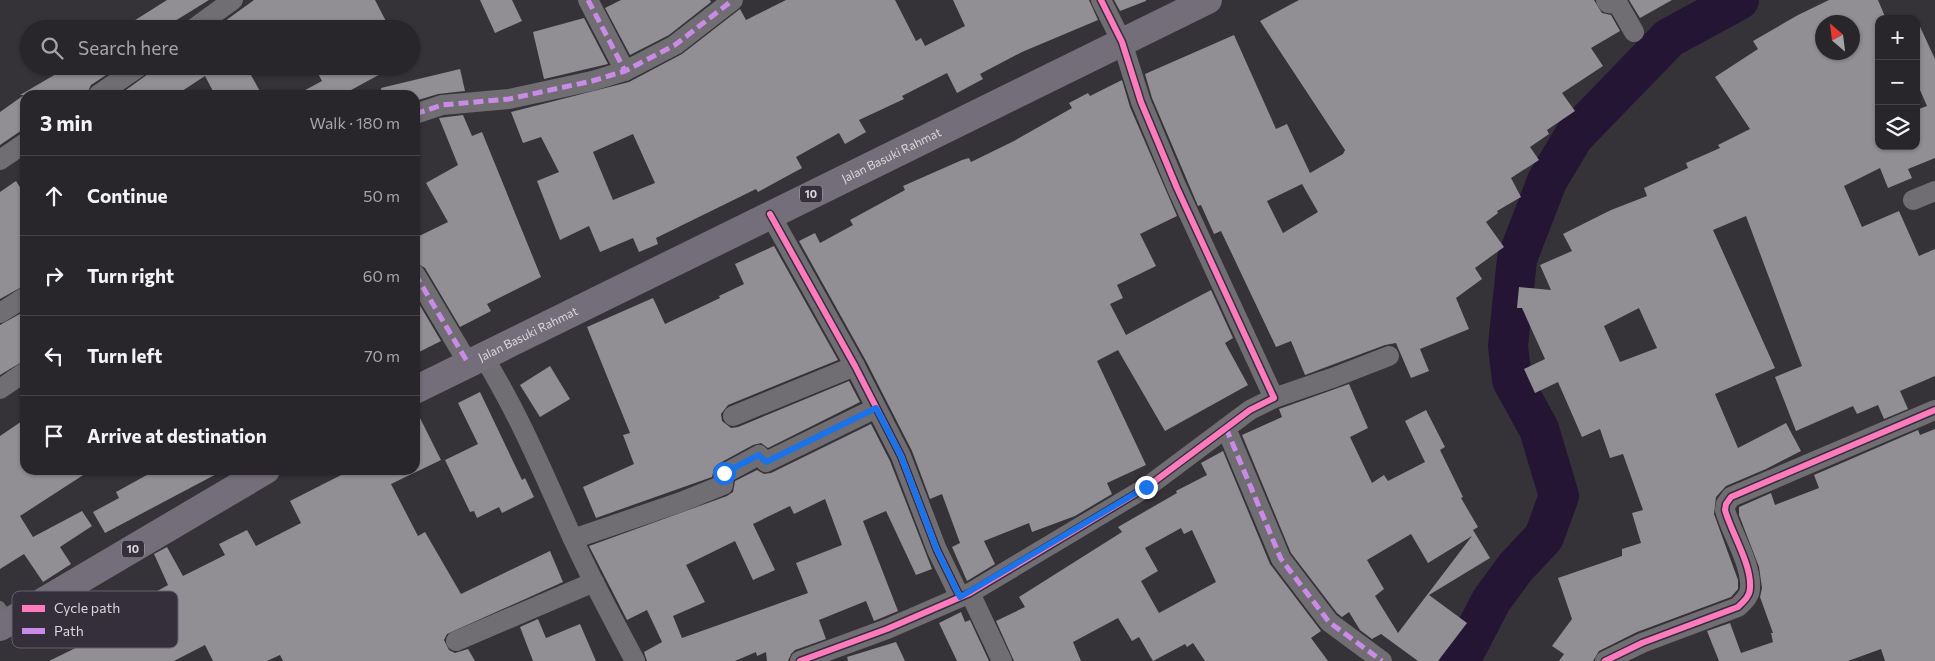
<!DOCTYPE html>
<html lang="en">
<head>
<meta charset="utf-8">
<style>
  body { margin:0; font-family:Commissioner,sans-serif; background:#343236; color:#f1f3f6 }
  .controls { position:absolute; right:15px; top:15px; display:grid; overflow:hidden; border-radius:10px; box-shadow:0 1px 4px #0004 }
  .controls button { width:45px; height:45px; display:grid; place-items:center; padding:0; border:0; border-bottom:1px solid #444347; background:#28262a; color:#f1f3f6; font:25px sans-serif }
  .compass { position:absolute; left:1815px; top:15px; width:45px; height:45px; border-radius:50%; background:#28262a; box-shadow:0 1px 4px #0004; rotate:332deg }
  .stop { position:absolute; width:15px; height:15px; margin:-11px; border:4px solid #1a73e8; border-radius:50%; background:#fff }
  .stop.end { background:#1a73e8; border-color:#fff; box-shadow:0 1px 5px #0008 }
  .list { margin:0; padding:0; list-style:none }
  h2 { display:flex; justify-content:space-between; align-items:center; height:65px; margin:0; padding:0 20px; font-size:21px }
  h2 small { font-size:16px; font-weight:400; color:#a5a5a8 }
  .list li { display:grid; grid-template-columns:32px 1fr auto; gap:15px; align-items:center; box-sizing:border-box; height:80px; padding:0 20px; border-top:1px solid #444347 }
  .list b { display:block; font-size:19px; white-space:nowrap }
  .list em { font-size:16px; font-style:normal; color:#a5a5a8 }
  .icon { flex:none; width:28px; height:28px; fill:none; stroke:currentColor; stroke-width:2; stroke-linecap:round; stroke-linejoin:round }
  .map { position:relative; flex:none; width:1935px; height:661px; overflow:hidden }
  .search { position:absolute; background:#28262a; box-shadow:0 1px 4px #0004; left:20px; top:20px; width:400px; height:55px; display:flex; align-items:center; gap:12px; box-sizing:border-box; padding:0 18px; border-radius:28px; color:#a5a5a8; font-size:19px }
  .panel { position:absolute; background:#28262a; box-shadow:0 1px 4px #0004; left:20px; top:90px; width:400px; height:385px; border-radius:15px }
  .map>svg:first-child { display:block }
</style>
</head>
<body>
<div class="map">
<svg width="1935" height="661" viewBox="0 0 1935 661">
  <rect width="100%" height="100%" fill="#353238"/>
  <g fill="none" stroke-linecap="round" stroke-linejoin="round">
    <!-- river -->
    <polyline stroke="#231533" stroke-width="40" points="1460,661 1491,601 1515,568 1544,537 1559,496 1539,429 1512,380 1508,346 1517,259 1547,181 1574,136 1669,38 1739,0"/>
  </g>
  <!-- building -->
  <g fill="#918e94" fill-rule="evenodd">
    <polygon points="167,0 209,0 162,29 121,29"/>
    <polygon points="254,0 375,0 390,29 214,29"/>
    <polygon points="480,0 512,0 522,21 495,33"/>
    <polygon points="621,0 710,0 711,2 669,35 630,55 605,8"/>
    <path d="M786 0H895L916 41 921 38 925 46 965 26 953 0H1089L1098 20 1022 52 980 74 983 79 957 93 947 73 902 96 904 99 859 120 866 132 845 144 839 133 796 157 802 168 758 192 756 189 656 238 658 244 639 252 633 238 600 252 589 226 560 240 537 181 559 172 541 137 523 143 511 112 629 82 682 54 740 9 746 20ZM633 134 655 183 613 200 593 152Z"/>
    <polygon points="1114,0 1146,0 1146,1 1120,11"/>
    <path d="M1299 0H1594L1602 13 1611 15 1620 31 1591 48 1603 66 1562 93 1575 111 1547 130 1549 134 1530 147 1539 160 1511 178 1521 197 1497 211 1498 213 1486 222 1504 247 1475 268 1482 279 1456 298 1469 329 1420 349 1429 371 1411 378 1396 343 1385 345 1305 375 1291 341 1276 347 1221 231 1214 234 1201 205 1198 206 1152 98 1145 74 1234 35 1276 129 1287 124 1310 173 1343 154 1345 150 1260 21ZM1302 184 1318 212 1283 233 1267 201Z"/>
    <polygon points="1629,0 1672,0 1640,18"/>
    <path d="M1829 0H1878L1886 19H1879V146H1916V110L1927 106 1916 81V18L1935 59V158L1908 169 1912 178 1888 188 1880 168 1844 186 1862 227 1899 211 1919 256 1935 249V376L1900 391 1908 409 1884 419 1878 405 1857 414 1853 406 1796 431 1775 377 1802 366 1746 216 1713 230 1775 368 1715 394 1738 448 1786 423 1801 451 1766 469 1726 486 1716 497 1714 514 1738 580V589L1731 597 1637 632 1599 651 1593 661H1559L1564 654 1552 646 1572 619 1558 578 1622 556V549L1641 543 1632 513 1643 510 1623 454 1610 458 1600 429 1582 437 1558 382 1535 393 1524 369 1545 359 1522 308H1517L1519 287 1551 290 1540 265 1572 251 1563 234 1611 210 1647 196 1644 188 1688 168 1686 163 1720 148 1718 145 1750 129 1715 77 1758 49 1753 41 1798 15ZM1822 22H1852V52H1822ZM1639 308 1657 348 1620 362 1604 326Z"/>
    <polygon points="584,18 608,64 544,79 533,32"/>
    <polygon points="73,66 113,66 115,69 91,85 86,95 25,95 25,128 0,145 0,112 24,95 20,95 68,67 69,69"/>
    <polygon points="159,66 246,66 262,95 215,95 205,76 176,95 119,95"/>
    <polygon points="314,66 395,66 342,95 296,95 322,81"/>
    <polygon points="460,69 465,91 438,94 415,101 415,95 382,95 381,88"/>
    <polygon points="1122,80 1130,107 1177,216 1140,234 1156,266 1117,285 1123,298 1110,304 1126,335 1211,290 1233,338 1225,343 1248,385 1165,431 1118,350 1097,361 1146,465 1107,483 1112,494 1075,516 1032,532 1029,523 984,541 995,564 967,581 952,547 960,543 942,494 930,499 912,451 866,361 799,241 815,233 820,243 853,225 850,220 905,190 903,186 962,160 969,158 971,162 1014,141 1072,108 1069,103 1088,93 1090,96"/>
    <polygon points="463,115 472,136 482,132 541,277 487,304 491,311 460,327 425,268 415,262 415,238 448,222 426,183 458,165 439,118"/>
    <polygon points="16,181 25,195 25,285 0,299 0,192"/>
    <polygon points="774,246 838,360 728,405 721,414 722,421 731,428 738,427 849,381 860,402 768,448 761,443 753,445 718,464 714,468 712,477 596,518 583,487 634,464 623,435 630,433 587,327 653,298 665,324 720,298 719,296 744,284 735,264"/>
    <polygon points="415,297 441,341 415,354"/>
    <polygon points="25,311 25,360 0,375 0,325"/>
    <polygon points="550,366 570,399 540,417 520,385"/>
    <path d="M1349 384 1368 428 1350 437 1372 483 1384 475 1388 481 1425 462 1405 421 1426 410 1445 447 1440 450 1463 497 1461 498 1478 527 1473 530 1490 558 1429 595 1467 623 1438 661H1418L1381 634 1372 639 1360 630 1349 612 1342 617 1337 613 1291 553 1242 435 1282 417 1279 409ZM1411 534 1428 563 1472 536 1398 633 1375 596 1384 589 1367 560Z"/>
    <polygon points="480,392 522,480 525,478 534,497 502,513 499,507 477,518 474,511 470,512 445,460 478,444 458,403"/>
    <polygon points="415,408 441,460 391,484 418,536 425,532 461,594 550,551 563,582 447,634 444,640 449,650 455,653 468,649 475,661 283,661 280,655 267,661 213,661 205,645 174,661 49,661 94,639 89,630 168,585 154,554 167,547 183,576 225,555 219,544 247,530 256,546 301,523 290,501 351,470 415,470"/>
    <polygon points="25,419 25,470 91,470 20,516 33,537 82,511 92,526 60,547 71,564 43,582 24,554 0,569 0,436"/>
    <path d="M871 424 890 461 932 569 916 575 886 511 863 521 898 611 874 621 866 601 819 620 826 639 795 650 791 654 788 661H767L766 652 757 656 756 652 735 661H647L644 652 662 642 647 610 627 620 589 546 727 496 733 492 735 481 757 470 764 474 771 473ZM825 499 842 545 796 563 808 593 682 638 673 616 705 602 686 565 735 541 753 580 775 570 753 524 790 506 794 514Z"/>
    <polygon points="1935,429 1935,661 1885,661 1881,649 1848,661 1719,661 1707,631 1730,623 1741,653 1773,642 1771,633 1773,633 1760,597 1762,588 1759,567 1739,515 1739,507 1771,493 1775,505 1819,488 1814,475 1918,430 1920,435"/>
    <path d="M1223 451 1270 564 1321 631 1311 638 1328 661H1205L1193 643 1187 647 1185 644 1153 661 1139 637 1132 641 1118 618 1073 642 1081 661H1014L996 621 1025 607 1019 597 1122 532 1118 527 1177 493 1176 491 1207 475 1201 463ZM1181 528 1184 534 1192 530 1216 582 1159 613 1141 581 1158 571 1145 548Z"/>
    <polygon points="156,470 224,470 105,533 93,512 119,498 116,492"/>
    <polygon points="961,612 965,622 970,620 989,661 957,661 939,623"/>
    <polygon points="538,619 546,638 580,624 596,661 533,661 520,627"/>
    <polygon points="896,642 905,661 848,661 847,657"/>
  </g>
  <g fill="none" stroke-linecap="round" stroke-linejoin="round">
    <!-- lane -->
    <polyline stroke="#706e72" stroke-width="10" points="0,606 10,620"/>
    <!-- street -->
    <g stroke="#706e72" stroke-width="20">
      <polyline points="588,0 625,71"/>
      <polyline points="1606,0 1608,3 1618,4 1634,32"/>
      <polyline points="193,29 233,0"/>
      <polyline points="98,95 140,66"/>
      <polyline points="415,114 442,105 509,99 592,81 625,71 675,45 733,0"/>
      <polyline points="0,160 25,143"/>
      <polyline points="1913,200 1935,191"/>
      <polyline points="770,214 855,366 901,456 937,550 960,597"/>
      <polyline points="415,274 468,363"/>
      <polyline points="0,313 25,297"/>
      <path d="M483 356C519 414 545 477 573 539 592 581 614 621 635 661"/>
      <polyline points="0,389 25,372"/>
      <polyline points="1274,398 1335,377 1389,356"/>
      <polyline points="733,416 855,366"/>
      <polyline points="1226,428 1281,559 1329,622 1382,661"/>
      <polyline points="573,539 681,502 723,485 724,474 759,455 766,462 876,408"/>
      <polyline points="970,593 1002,661"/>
      <polyline points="456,641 594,582"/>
      <polyline points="800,661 887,629 970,593 1147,487 1250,410 1274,398 1177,188 1141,102 1122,42 1101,0"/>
      <path d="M1605 661 1642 643 1738 607C1744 601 1750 596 1750 588 1752 565 1731 532 1725 510L1726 504 1731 497 1935 410"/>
    </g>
    <!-- highway -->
    <g stroke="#736e79" stroke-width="28">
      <path id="s1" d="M415 390 1208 0"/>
      <polyline points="0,627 266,470"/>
    </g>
    <!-- quiet -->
    <g stroke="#ca8be6" stroke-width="5" stroke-dasharray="10 5" stroke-linecap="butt">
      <polyline points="588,0 625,71"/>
      <polyline points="415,114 442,105 509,99 592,81 625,71 675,45 733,0"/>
      <polyline points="415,274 468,363"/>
      <polyline points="1226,428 1281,559 1329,622 1382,661"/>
    </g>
    <defs>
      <g id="cycleway">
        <polyline points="770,214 855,366 901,456 937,550 960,597"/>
        <polyline points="800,661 887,629 970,593 1147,487 1250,410 1274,398 1177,188 1141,102 1122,42 1101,0"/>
        <path d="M1605 661 1642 643 1738 607C1744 601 1750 596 1750 588 1752 565 1731 532 1725 510L1726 504 1731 497 1935 410"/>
      </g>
    </defs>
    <!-- cycleway casing -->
    <use href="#cycleway" stroke="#342f3b" stroke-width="9"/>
    <!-- cycleway -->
    <use href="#cycleway" stroke="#fd7abc" stroke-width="6"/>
  </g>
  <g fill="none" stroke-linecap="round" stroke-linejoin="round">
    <!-- route -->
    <polyline stroke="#1a73e8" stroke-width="6" points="724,473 759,455 766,462 876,408 901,456 937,550 960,597 1146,487"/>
  </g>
  <g text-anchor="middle" stroke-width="5" stroke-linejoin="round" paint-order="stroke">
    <!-- shield labels -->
    <g fill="#342f3b" stroke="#a8a4ac" stroke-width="1">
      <rect x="800" y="185.5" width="22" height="17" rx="4"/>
      <rect x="122" y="540.5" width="22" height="17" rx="4"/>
    </g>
    <g font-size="11" font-weight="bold" fill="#d9d6dd">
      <text x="811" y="198">10</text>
      <text x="133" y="553">10</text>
    </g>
    <!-- street labels -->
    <g font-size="12" fill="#d9d6dd" stroke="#342f3b">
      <text dy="4" stroke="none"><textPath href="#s1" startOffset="531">Jalan Basuki Rahmat</textPath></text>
      <text dy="4" stroke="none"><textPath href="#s1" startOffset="126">Jalan Basuki Rahmat</textPath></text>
    </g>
  </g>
  <!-- legend -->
  <rect x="12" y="591" width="166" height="57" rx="8" fill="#342f3b" stroke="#66616c" stroke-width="1"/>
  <rect x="22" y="605" width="23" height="7" fill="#fd7abc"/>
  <rect x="22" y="628" width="23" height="6" fill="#ca8be6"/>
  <g font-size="14" fill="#d9d6dd">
    <text x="54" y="613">Cycle path</text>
    <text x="54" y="636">Path</text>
  </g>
</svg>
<div class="controls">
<button>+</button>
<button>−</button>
<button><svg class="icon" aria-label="layers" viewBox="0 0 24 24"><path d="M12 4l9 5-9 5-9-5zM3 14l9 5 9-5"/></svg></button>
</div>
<svg class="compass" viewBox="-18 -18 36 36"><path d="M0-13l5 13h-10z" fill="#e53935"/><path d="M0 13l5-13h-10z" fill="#a5a5a8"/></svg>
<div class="stop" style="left:724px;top:473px"></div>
<div class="stop end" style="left:1146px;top:487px"></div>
<div class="search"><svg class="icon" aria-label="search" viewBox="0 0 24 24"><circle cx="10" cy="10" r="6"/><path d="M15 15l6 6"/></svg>Search here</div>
<section class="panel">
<h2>3 min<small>Walk · 180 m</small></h2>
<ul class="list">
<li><svg class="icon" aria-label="ahead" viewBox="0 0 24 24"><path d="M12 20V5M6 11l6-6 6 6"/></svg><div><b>Continue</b></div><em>50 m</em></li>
<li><svg class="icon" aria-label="right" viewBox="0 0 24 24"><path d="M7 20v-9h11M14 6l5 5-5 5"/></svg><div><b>Turn right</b></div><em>60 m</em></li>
<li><svg class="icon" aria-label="left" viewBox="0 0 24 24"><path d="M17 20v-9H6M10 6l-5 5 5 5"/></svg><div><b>Turn left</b></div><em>70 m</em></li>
<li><svg class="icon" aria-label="arrive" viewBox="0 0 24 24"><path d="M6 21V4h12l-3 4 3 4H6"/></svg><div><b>Arrive at destination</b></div></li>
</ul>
</section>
</div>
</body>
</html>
